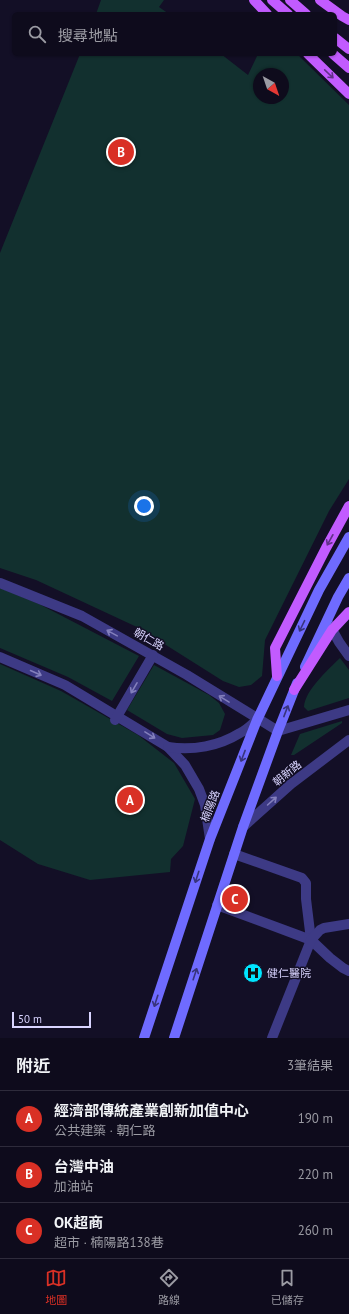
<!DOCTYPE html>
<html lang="zh-TW">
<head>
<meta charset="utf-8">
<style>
  body { margin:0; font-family:"PT Sans","Noto Sans TC",sans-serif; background:#1c1929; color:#f1f3f6 }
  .compass { position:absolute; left:253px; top:68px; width:36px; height:36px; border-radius:50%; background:#0e0b1c; box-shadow:0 1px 3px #0004; rotate:140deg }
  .scale { position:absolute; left:12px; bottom:10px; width:79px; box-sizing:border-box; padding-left:4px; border:2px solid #d9d4ff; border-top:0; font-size:11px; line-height:14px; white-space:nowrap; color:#d9d4ff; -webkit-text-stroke:3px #130f26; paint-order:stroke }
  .you { position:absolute; left:144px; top:506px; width:14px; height:14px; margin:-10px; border:3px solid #fff; border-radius:50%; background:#1a73e8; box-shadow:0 0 0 6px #1a73e833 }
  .badge { display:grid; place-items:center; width:26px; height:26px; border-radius:50%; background:#d93025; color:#fff; font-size:13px; font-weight:700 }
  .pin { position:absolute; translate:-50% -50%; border:2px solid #fff; box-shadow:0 1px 4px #0006 }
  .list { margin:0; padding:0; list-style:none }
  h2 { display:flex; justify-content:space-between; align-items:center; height:52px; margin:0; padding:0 16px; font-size:17px }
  h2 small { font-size:13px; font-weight:400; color:#9b9ba3 }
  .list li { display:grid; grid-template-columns:26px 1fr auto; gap:12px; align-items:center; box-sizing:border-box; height:56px; padding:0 16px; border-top:1px solid #2e2b3b }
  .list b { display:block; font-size:15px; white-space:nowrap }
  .list p { margin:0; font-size:13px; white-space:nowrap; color:#9b9ba3 }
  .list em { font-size:13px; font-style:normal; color:#9b9ba3 }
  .icon { flex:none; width:22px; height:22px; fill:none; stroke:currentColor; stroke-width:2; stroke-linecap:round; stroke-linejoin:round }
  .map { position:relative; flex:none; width:349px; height:1038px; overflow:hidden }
  .search { position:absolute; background:#0e0b1c; box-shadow:0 1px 3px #0004; left:12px; right:12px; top:12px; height:44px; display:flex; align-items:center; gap:10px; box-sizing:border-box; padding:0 14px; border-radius:6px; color:#9b9ba3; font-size:15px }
  .sheet { height:220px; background:#0e0b1c }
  nav { display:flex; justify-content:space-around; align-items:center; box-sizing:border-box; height:56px; border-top:1px solid #2e2b3b; background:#0e0b1c; font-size:11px; color:#9b9ba3 }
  nav a { display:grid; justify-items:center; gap:2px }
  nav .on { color:#d93025 }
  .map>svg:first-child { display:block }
</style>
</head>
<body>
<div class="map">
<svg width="349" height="1038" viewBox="0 0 349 1038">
  <rect width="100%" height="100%" fill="#130f26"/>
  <!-- green -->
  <g fill="#12302f" fill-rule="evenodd">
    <polygon points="101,0 164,0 159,7 169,14 96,14"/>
    <path d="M80 54H221L248 75 258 54H297L349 105V479L329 511 265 640 262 676 251 685 239 687 223 681 139 628 36 580 0 568V253ZM259 74H283V98H259Z"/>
    <polygon points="0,588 39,604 139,656 112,701 68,677 0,648"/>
    <path d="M340 658 349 670V698L308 711 304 707C305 690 328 670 340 658Z"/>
    <polygon points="0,664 61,691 138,735 174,763 195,799 183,846 171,859 170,872 90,880 38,864 0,840"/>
    <polygon points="154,665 209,695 219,703 225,714 220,730 213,735 182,738 167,734 127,710"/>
    <polygon points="342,721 342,723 294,755 291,755 300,734"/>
  </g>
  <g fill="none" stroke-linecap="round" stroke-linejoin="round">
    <!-- street -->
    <g stroke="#3d3a85" stroke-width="10">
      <polyline points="0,583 82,616 187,675 278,731 349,710"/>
      <polyline points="329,624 339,642 349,656"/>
      <polyline points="0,657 65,685 168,747 185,765 199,789 205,805 210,839"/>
      <polyline points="115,720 153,655"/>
      <path d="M168 747C193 751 219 746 240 733 247 730 252 724 257 720"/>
      <polyline points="243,827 291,784 349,740"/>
      <polyline points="234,854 302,878 306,883 306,899 311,940"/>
      <polyline points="217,905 311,940 330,958 343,968 349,971"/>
      <polyline points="272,1038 311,940 320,930 324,928 349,924"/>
    </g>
    <!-- secondary -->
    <g stroke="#6f6bff" stroke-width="10">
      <polyline points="305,667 338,597 349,578"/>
      <polyline points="144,1038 210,839 257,720 319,590 349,537"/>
      <polyline points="174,1038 243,827 278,731 297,683"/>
    </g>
    <!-- primary -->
    <g stroke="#c25bff" stroke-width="10">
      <polyline points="254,0 267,14"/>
      <polyline points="272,0 288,14"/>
      <polyline points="290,0 306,14"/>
      <polyline points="320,0 342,16 349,20"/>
      <polyline points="335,38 349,49"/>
      <polyline points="308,54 349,94"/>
      <polyline points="333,54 349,68"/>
      <polyline points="277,676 275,648 326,548 349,506"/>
      <polyline points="294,690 332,630 349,612"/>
    </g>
  </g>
  <!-- one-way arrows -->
  <defs><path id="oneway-shaft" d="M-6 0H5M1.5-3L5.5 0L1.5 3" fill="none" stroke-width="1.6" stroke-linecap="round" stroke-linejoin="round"/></defs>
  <g stroke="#623188">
    <use href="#oneway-shaft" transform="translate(329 74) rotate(44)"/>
    <use href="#oneway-shaft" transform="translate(330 540) rotate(119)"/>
  </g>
  <g stroke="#38347d">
    <use href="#oneway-shaft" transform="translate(302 626) rotate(116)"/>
    <use href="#oneway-shaft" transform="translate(286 711) rotate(-69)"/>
    <use href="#oneway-shaft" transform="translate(243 756) rotate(111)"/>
    <use href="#oneway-shaft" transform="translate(197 877) rotate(108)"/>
    <use href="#oneway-shaft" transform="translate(195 974) rotate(-72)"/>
    <use href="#oneway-shaft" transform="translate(156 1001) rotate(108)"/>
  </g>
  <g stroke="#837fbc">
    <use href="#oneway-shaft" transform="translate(112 633) rotate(-151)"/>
    <use href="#oneway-shaft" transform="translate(36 673) rotate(24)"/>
    <use href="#oneway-shaft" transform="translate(134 688) rotate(120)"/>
    <use href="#oneway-shaft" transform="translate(224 699) rotate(-148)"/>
    <use href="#oneway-shaft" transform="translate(150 735) rotate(32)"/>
    <use href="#oneway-shaft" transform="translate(272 801) rotate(-42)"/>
  </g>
  <!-- icons -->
  <defs>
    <symbol id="hospital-disc" viewBox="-11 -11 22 22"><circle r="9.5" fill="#00e5ff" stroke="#130f26"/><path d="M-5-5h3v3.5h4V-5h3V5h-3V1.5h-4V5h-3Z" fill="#111"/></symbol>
  </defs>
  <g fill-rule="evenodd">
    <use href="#hospital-disc" x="242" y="962" width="22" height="22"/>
  </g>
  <g text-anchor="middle" stroke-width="3" stroke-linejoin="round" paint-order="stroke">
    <!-- street labels -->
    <g font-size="11" fill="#d9d4ff" stroke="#130f26">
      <text transform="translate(149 639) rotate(29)" y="4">朝仁路</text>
      <text transform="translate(287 773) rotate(-39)" y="4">朝新路</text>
      <text transform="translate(210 806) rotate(-69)" y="4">楠陽路</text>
    </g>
    <!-- poi labels -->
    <g font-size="11" fill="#d9d4ff" stroke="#130f26" text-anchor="start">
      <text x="267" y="977">健仁醫院</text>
    </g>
  </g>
</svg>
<svg class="compass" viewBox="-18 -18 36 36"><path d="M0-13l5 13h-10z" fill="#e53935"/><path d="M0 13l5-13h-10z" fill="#9b9ba3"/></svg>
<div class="scale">50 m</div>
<div class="you"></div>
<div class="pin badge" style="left:130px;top:800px">A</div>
<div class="pin badge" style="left:121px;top:152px">B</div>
<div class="pin badge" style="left:235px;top:899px">C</div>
<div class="search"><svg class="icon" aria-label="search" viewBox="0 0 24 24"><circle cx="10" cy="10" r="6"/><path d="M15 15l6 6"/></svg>搜尋地點</div>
</div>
<section class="sheet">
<h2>附近<small>3筆結果</small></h2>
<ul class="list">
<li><span class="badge">A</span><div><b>經濟部傳統產業創新加值中心</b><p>公共建築 · 朝仁路</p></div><em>190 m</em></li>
<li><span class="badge">B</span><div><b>台灣中油</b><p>加油站</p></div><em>220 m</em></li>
<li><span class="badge">C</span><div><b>OK超商</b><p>超市 · 楠陽路138巷</p></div><em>260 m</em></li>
</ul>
</section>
<nav>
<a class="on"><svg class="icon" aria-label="map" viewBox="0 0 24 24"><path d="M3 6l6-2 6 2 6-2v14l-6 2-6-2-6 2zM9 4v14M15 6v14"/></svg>地圖</a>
<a><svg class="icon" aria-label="directions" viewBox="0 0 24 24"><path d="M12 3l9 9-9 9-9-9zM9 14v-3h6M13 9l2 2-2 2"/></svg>路線</a>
<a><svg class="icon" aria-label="saved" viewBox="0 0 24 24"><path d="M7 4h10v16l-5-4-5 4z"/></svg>已儲存</a>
</nav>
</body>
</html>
